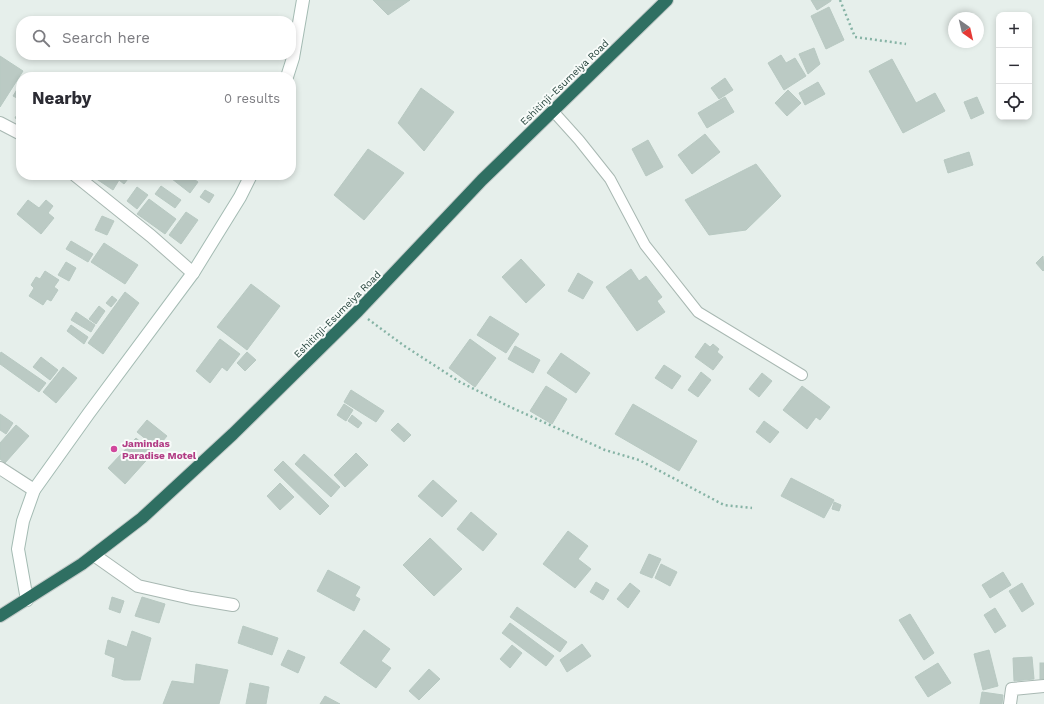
<!DOCTYPE html>
<html lang="en">
<head>
<meta charset="utf-8">
<style>
  body { margin:0; font-family:"Work Sans",sans-serif; background:#f7f7f7; color:#2b2b33 }
  .controls { position:absolute; right:12px; top:12px; display:grid; overflow:hidden; border-radius:8px; box-shadow:0 2px 6px #0003 }
  .controls button { width:36px; height:36px; display:grid; place-items:center; padding:0; border:0; border-bottom:1px solid #e1e1e2; background:#fff; color:#2b2b33; font:20px sans-serif }
  .compass { position:absolute; left:948px; top:12px; width:36px; height:36px; border-radius:50%; background:#fff; box-shadow:0 2px 6px #0003; rotate:146deg }
  .list { margin:0; padding:0; list-style:none }
  h2 { display:flex; justify-content:space-between; align-items:center; height:52px; margin:0; padding:0 16px; font-size:17px }
  h2 small { font-size:13px; font-weight:400; color:#7c7c81 }
  .icon { flex:none; width:22px; height:22px; fill:none; stroke:currentColor; stroke-width:2; stroke-linecap:round; stroke-linejoin:round }
  .map { position:relative; flex:none; width:1044px; height:704px; overflow:hidden }
  .search { position:absolute; background:#fff; box-shadow:0 2px 6px #0003; left:16px; top:16px; width:280px; height:44px; display:flex; align-items:center; gap:10px; box-sizing:border-box; padding:0 14px; border-radius:16px; color:#7c7c81; font-size:15px }
  .panel { position:absolute; background:#fff; box-shadow:0 2px 6px #0003; left:16px; top:72px; width:280px; height:108px; border-radius:16px }
  .map>svg:first-child { display:block }
</style>
</head>
<body>
<div class="map">
<svg width="1044" height="704" viewBox="0 0 1044 704">
  <rect width="100%" height="100%" fill="#e6efeb"/>
  <!-- building -->
  <g fill="#bbcac4" stroke="#b8c9c2">
    <polygon points="373,0 410,0 388,15"/>
    <polygon points="811,0 831,0 831,1 817,10"/>
    <polygon points="829,7 844,40 826,49 811,16"/>
    <polygon points="814,48 820,64 808,74 799,54"/>
    <polygon points="781,55 786,63 795,58 806,76 784,90 768,63"/>
    <polygon points="0,56 23,71 0,107"/>
    <polygon points="892,59 916,103 935,93 945,111 903,133 869,71"/>
    <polygon points="725,78 733,90 719,99 711,88"/>
    <polygon points="818,82 825,94 805,105 799,93"/>
    <polygon points="21,83 21,100 13,96"/>
    <polygon points="421,88 454,112 424,151 398,123"/>
    <polygon points="788,90 801,103 787,116 775,103"/>
    <polygon points="725,97 734,112 707,128 698,113"/>
    <polygon points="977,97 984,113 971,119 964,102"/>
    <polygon points="21,108 21,121 15,118"/>
    <polygon points="705,134 720,152 692,174 678,155"/>
    <polygon points="648,140 663,167 646,176 632,149"/>
    <polygon points="368,149 404,173 364,220 334,195"/>
    <polygon points="969,152 973,165 948,173 944,160"/>
    <polygon points="756,164 781,196 746,230 709,235 685,200"/>
    <polygon points="97,175 131,175 124,184 119,180 113,190 95,178"/>
    <polygon points="167,175 188,175 198,182 190,193"/>
    <polygon points="161,186 181,200 175,208 155,194"/>
    <polygon points="137,187 148,195 137,209 127,201"/>
    <polygon points="205,190 214,195 209,203 200,197"/>
    <polygon points="149,199 176,219 165,234 137,214"/>
    <polygon points="28,200 39,208 46,200 53,206 48,213 54,218 41,234 17,214"/>
    <polygon points="186,212 198,220 181,244 169,235"/>
    <polygon points="102,216 114,221 107,235 95,230"/>
    <polygon points="71,241 93,254 88,262 66,249"/>
    <polygon points="104,243 138,265 125,284 91,262"/>
    <polygon points="1043,256 1044,270 1043,271 1036,263"/>
    <polygon points="521,259 545,285 526,303 502,277"/>
    <polygon points="66,262 76,268 69,281 58,275"/>
    <polygon points="631,269 639,281 646,276 662,297 657,301 665,312 637,331 606,287"/>
    <polygon points="45,271 59,280 54,287 58,290 51,301 47,299 43,305 29,296 34,288 31,285 36,277 40,279"/>
    <polygon points="578,273 593,282 583,299 568,291"/>
    <polygon points="251,284 280,306 247,350 217,327"/>
    <polygon points="125,292 139,303 103,354 88,343"/>
    <polygon points="112,296 117,300 111,307 106,303"/>
    <polygon points="99,306 105,311 96,324 89,319"/>
    <polygon points="76,312 95,325 91,332 71,320"/>
    <polygon points="490,316 519,334 506,353 477,335"/>
    <polygon points="71,325 88,337 84,344 67,331"/>
    <polygon points="220,339 240,354 227,371 222,367 210,383 196,371"/>
    <polygon points="470,339 496,358 475,387 449,368"/>
    <polygon points="705,343 710,347 713,344 719,349 717,352 723,357 713,370 695,357"/>
    <polygon points="515,346 540,360 533,373 508,359"/>
    <polygon points="1,352 46,383 39,392 0,364 0,354"/>
    <polygon points="247,352 256,360 245,371 237,363"/>
    <polygon points="561,353 590,373 576,393 547,373"/>
    <polygon points="41,357 58,370 50,380 33,367"/>
    <polygon points="664,365 681,376 672,389 655,378"/>
    <polygon points="63,367 77,378 56,403 43,392"/>
    <polygon points="701,372 711,380 698,397 688,390"/>
    <polygon points="762,373 772,381 759,397 749,389"/>
    <polygon points="546,386 567,399 552,424 530,411"/>
    <polygon points="802,386 830,407 820,420 816,417 807,429 783,410"/>
    <polygon points="351,390 384,411 376,422 344,402"/>
    <polygon points="344,404 353,410 346,421 337,415"/>
    <polygon points="633,404 697,441 679,471 615,434"/>
    <polygon points="0,414 13,423 6,434 0,430"/>
    <polygon points="352,415 362,423 358,428 348,421"/>
    <polygon points="147,420 167,436 157,448 137,432"/>
    <polygon points="764,421 779,432 770,443 756,432"/>
    <polygon points="398,423 411,435 404,442 391,430"/>
    <polygon points="16,425 29,436 5,463 0,459 0,443"/>
    <polygon points="136,438 153,453 125,484 108,468"/>
    <polygon points="356,453 368,465 345,487 334,475"/>
    <polygon points="304,454 340,487 331,497 295,464"/>
    <polygon points="283,461 329,506 320,515 274,470"/>
    <polygon points="791,478 834,500 824,518 781,496"/>
    <polygon points="433,480 457,501 442,517 418,496"/>
    <polygon points="280,483 294,497 280,510 267,496"/>
    <polygon points="834,502 841,505 839,511 832,509"/>
    <polygon points="471,512 497,534 483,551 457,529"/>
    <polygon points="568,531 588,546 578,559 591,569 575,588 543,564"/>
    <polygon points="430,538 462,569 434,596 403,565"/>
    <polygon points="649,554 661,559 652,578 640,573"/>
    <polygon points="661,564 677,572 670,586 655,578"/>
    <polygon points="328,570 360,587 355,596 360,599 354,611 317,591"/>
    <polygon points="1003,572 1011,585 990,598 982,585"/>
    <polygon points="596,582 609,590 603,600 590,592"/>
    <polygon points="630,583 640,591 628,608 617,599"/>
    <polygon points="1022,583 1034,604 1022,612 1009,591"/>
    <polygon points="112,597 124,601 120,613 109,609"/>
    <polygon points="142,597 165,604 159,623 135,616"/>
    <polygon points="517,607 567,642 560,652 510,617"/>
    <polygon points="995,608 1006,626 995,633 984,615"/>
    <polygon points="910,614 934,653 924,660 899,620"/>
    <polygon points="510,623 554,656 546,666 502,633"/>
    <polygon points="243,626 278,638 272,655 238,643"/>
    <polygon points="364,630 390,649 381,661 391,668 376,688 340,663"/>
    <polygon points="132,631 151,638 140,680 124,680 112,676 115,658 105,654 108,640 127,647"/>
    <polygon points="582,644 591,656 567,672 560,660"/>
    <polygon points="512,645 522,653 510,668 500,659"/>
    <polygon points="288,650 305,657 298,673 281,665"/>
    <polygon points="989,650 998,686 983,690 974,654"/>
    <polygon points="1032,657 1034,679 1014,681 1013,658"/>
    <polygon points="938,663 951,683 928,697 915,677"/>
    <rect x="1040" y="663" width="4" height="16"/>
    <polygon points="196,664 228,670 219,704 163,704 172,681 194,684"/>
    <polygon points="429,669 440,679 419,700 409,691"/>
    <polygon points="250,683 269,687 266,704 246,704"/>
    <polygon points="982,692 1003,695 1002,704 980,704"/>
    <polygon points="325,696 340,704 320,704"/>
  </g>
  <g fill="none" stroke-linecap="round" stroke-linejoin="round">
    <defs>
      <polyline id="lane" points="552,110 579,140 610,179 645,245 698,312 802,375"/>
      <g id="street">
        <polyline points="0,123 21,134"/>
        <polyline points="75,175 151,236 193,273"/>
        <polyline points="0,468 34,490"/>
        <polyline points="94,555 138,586 191,598 233,605"/>
        <polyline points="1010,704 1012,689 1044,686"/>
      </g>
      <g id="secondary">
        <polyline points="287,77 293,58 303,0"/>
        <polyline points="27,600 18,549 23,521 34,490 89,413 193,273 240,197 251,175"/>
      </g>
      <polyline id="highway" points="0,616 82,564 142,518 233,434 358,311 482,180 667,0"/>
    </defs>
    <!-- lane casing -->
    <use href="#lane" stroke="#a8b8b2" stroke-width="12"/>
    <!-- street casing -->
    <use href="#street" stroke="#a8b8b2" stroke-width="14"/>
    <!-- secondary casing -->
    <use href="#secondary" stroke="#a4bbb3" stroke-width="14"/>
    <!-- highway casing -->
    <use href="#highway" stroke="#c2cac8" stroke-width="14"/>
    <!-- path -->
    <g stroke="#86b3a5" stroke-width="2.5" stroke-dasharray="2 3" stroke-linecap="butt">
      <polyline points="840,0 855,37 906,44"/>
      <polyline points="368,319 403,345 460,382 508,406 605,450 639,460 724,505 752,508"/>
    </g>
    <!-- lane -->
    <use href="#lane" stroke="#fff" stroke-width="10"/>
    <!-- street -->
    <use href="#street" stroke="#fff" stroke-width="12"/>
    <!-- secondary -->
    <use href="#secondary" stroke="#fff" stroke-width="12"/>
    <!-- highway -->
    <use href="#highway" stroke="#2f6f62" stroke-width="12"/>
  </g>
  <!-- markers -->
  <circle fill="#d1479c" stroke="#f7fbf9" stroke-width="1.5" cx="114" cy="449" r="4"/>
  <g text-anchor="middle" stroke-width="4" stroke-linejoin="round" paint-order="stroke">
    <!-- street labels -->
    <g font-size="10" fill="#24423a" stroke="#f7fbf9">
      <text transform="translate(564 82) rotate(-44)" y="4">Eshitinji-Esumeiya Road</text>
      <text transform="translate(337 314) rotate(-45)" y="4">Eshitinji-Esumeiya Road</text>
    </g>
    <!-- hotel labels -->
    <g font-size="10" font-weight="bold" fill="#b23c85" stroke="#f7fbf9" text-anchor="start">
      <text x="122" y="447">Jamindas<tspan x="122" dy="12">Paradise Motel</tspan></text>
    </g>
  </g>
</svg>
<div class="controls">
<button>+</button>
<button>−</button>
<button><svg class="icon" aria-label="locate" viewBox="0 0 24 24"><circle cx="12" cy="12" r="6"/><path d="M12 2v4M12 18v4M2 12h4M18 12h4"/></svg></button>
</div>
<svg class="compass" viewBox="-18 -18 36 36"><path d="M0-13l5 13h-10z" fill="#e53935"/><path d="M0 13l5-13h-10z" fill="#7c7c81"/></svg>
<div class="search"><svg class="icon" aria-label="search" viewBox="0 0 24 24"><circle cx="10" cy="10" r="6"/><path d="M15 15l6 6"/></svg>Search here</div>
<section class="panel">
<h2>Nearby<small>0 results</small></h2>
<ul class="list">
</ul>
</section>
</div>
</body>
</html>
